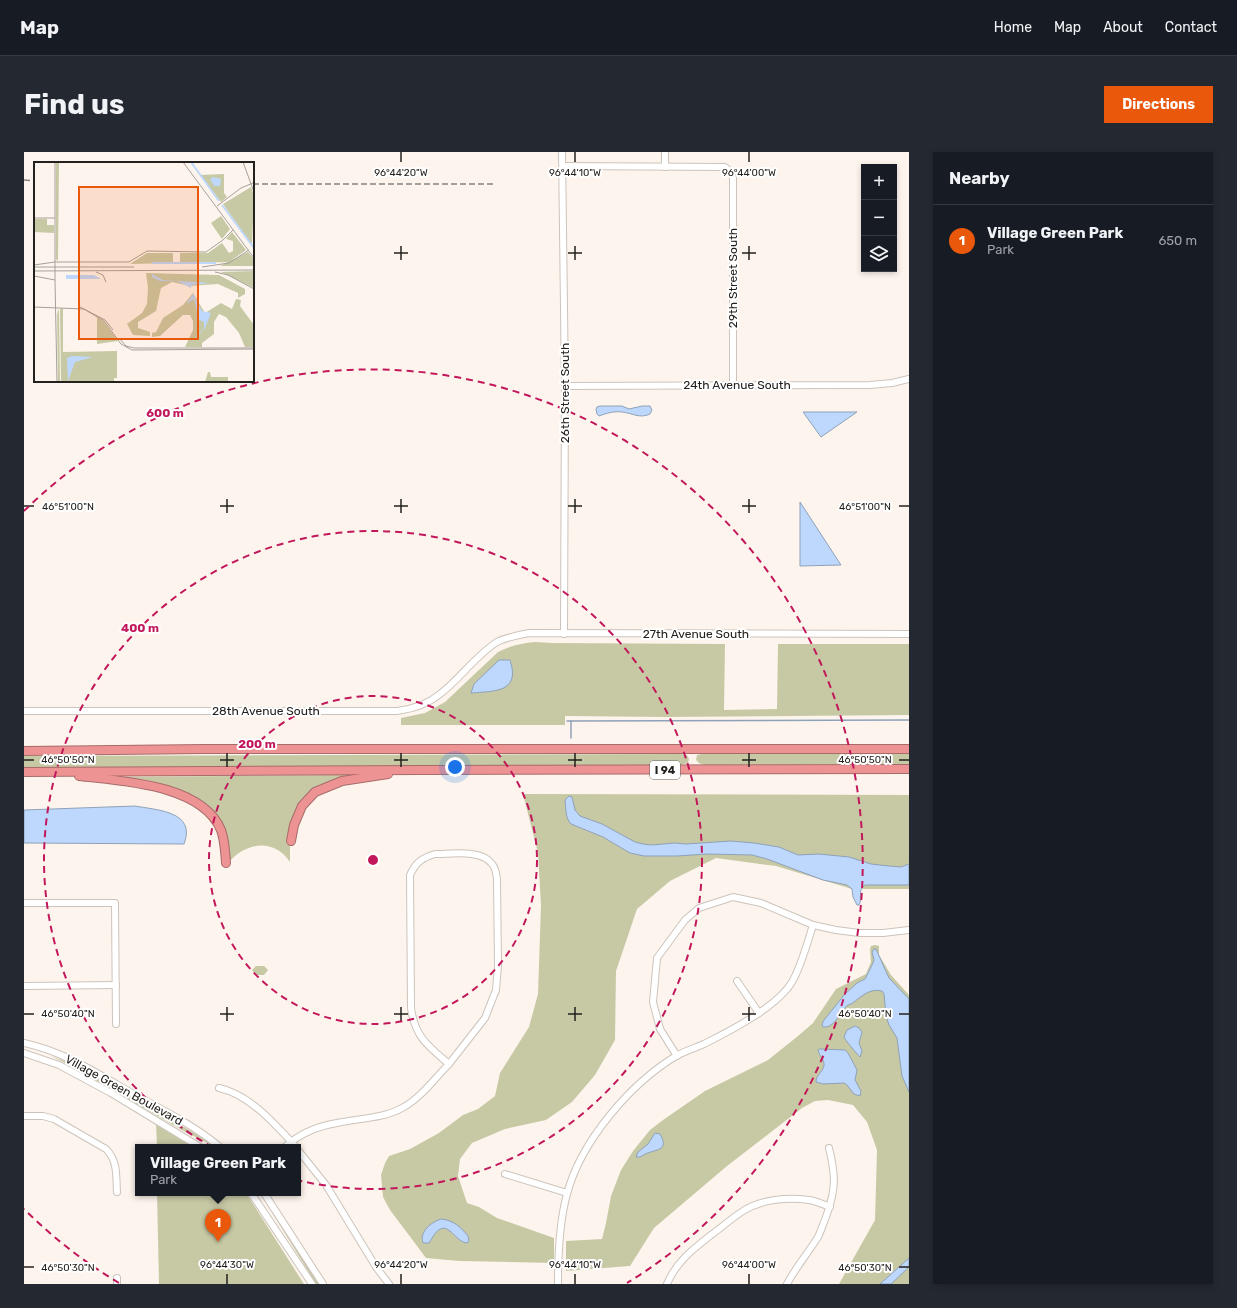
<!DOCTYPE html>
<html lang="en">
<head>
<meta charset="utf-8">
<style>
  body { margin:0; font-family:Rubik,sans-serif; background:#242831; color:#f1f3f6 }
  .controls { position:absolute; right:12px; top:12px; display:grid; overflow:hidden; border-radius:0px; box-shadow:0 2px 6px #0003 }
  .controls button { width:36px; height:36px; display:grid; place-items:center; padding:0; border:0; border-bottom:1px solid #363941; background:#171b24; color:#f1f3f6; font:20px sans-serif }
  .you { position:absolute; left:431px; top:615px; width:14px; height:14px; margin:-10px; border:3px solid #fff; border-radius:50%; background:#1a73e8; box-shadow:0 0 0 6px #1a73e833 }
  .badge { display:grid; place-items:center; width:26px; height:26px; border-radius:50%; background:#ea580c; color:#fff; font-size:13px; font-weight:700 }
  .pin { position:absolute; translate:-50% -33px; filter:drop-shadow(0 1px 2px #0008) }
  .pin::after { content:''; position:absolute; top:21px; width:14px; height:12px; background:inherit; clip-path:polygon(0 0,100% 0,50% 100%) }
  .popup { position:absolute; left:111px; top:992px; width:166px; height:52px; box-sizing:border-box; display:grid; place-content:center; border-radius:0px; background:#171b24; filter:drop-shadow(0 1px 3px #0005); font-size:13px; white-space:nowrap; color:#9ea1a6 }
  .popup b { font-size:15px; color:#f1f3f6 }
  .popup::after { content:''; position:absolute; left:50%; top:100%; margin-left:-8px; border:8px solid transparent; border-top-color:#171b24 }
  .list { margin:0; padding:0; list-style:none }
  h2 { display:flex; justify-content:space-between; align-items:center; height:52px; margin:0; padding:0 16px; font-size:17px }
  h2 small { font-size:13px; font-weight:400; color:#9ea1a6 }
  .list li { display:grid; grid-template-columns:26px 1fr auto; gap:12px; align-items:center; box-sizing:border-box; height:72px; padding:0 16px; border-top:1px solid #363941 }
  .list b { display:block; font-size:15px; white-space:nowrap }
  .list p { margin:0; font-size:13px; white-space:nowrap; color:#9ea1a6 }
  .list em { font-size:13px; font-style:normal; color:#9ea1a6 }
  .icon { flex:none; width:22px; height:22px; fill:none; stroke:currentColor; stroke-width:2; stroke-linecap:round; stroke-linejoin:round }
  .map { position:relative; flex:none; width:885px; height:1132px; overflow:hidden; border-radius:0px }
  header { display:flex; align-items:center; gap:24px; box-sizing:border-box; height:56px; padding:0 20px; background:#171b24; border-bottom:1px solid #363941 }
  header strong { font-size:19px }
  nav { display:flex; gap:22px; margin-inline-start:auto; font-size:14px }
  .intro { display:flex; align-items:center; justify-content:space-between; box-sizing:border-box; height:96px; padding:0 24px }
  h1 { margin:0; font-size:28px }
  .button { padding:10px 18px; border-radius:0px; background:#ea580c; color:#fff; font-size:14px; font-weight:700 }
  main { display:flex; gap:24px; padding:0 24px }
  aside { flex:1; background:#171b24; border-radius:0px; box-shadow:0 2px 6px #0003 }
  .map>svg:first-child { display:block }
</style>
</head>
<body>
<header>
<strong>Map</strong>
<nav><a>Home</a><a>Map</a><a>About</a><a>Contact</a></nav>
</header>
<div class="intro"><h1>Find us</h1><a class="button">Directions</a></div>
<main>
<div class="map">
<svg width="885" height="1132" viewBox="0 0 885 1132">
  <rect width="100%" height="100%" fill="#fdf5ed"/>
  <!-- green -->
  <g fill="#c7c9a5" fill-rule="evenodd">
    <path d="M511 490 529 491 701 492 700 558 753 557 754 492H885V563L640 565 541 564V573H377V566L401 561 421 550 474 500C486 494 497 491 511 490ZM456 526 469 539 447 541 450 532Z"/>
    <polygon points="657,602 663,603 665,607 664,611 655,613 0,616 0,604"/>
    <polygon points="678,602 885,602 885,612 680,613 675,611 672,608 673,603"/>
    <path d="M321 623 326 624 295 633 285 642 266 682V710C250 686 222 690 205 710 206 662 176 640 131 630 121 628 106 630 98 625Z"/>
    <polygon points="499,642 885,643 885,737 828,737 752,714 692,706 646,729 613,757 592,819 591,888 571,923 548,950 522,968 481,977 448,991 436,1007 434,1024 443,1051 455,1055 473,1066 530,1086 530,1111 435,1109 402,1106 366,1058 359,1045 357,1023 361,1011 365,1004 386,997 415,981 439,963 454,957 471,944 476,921 505,875 514,842 517,753 514,701"/>
    <polygon points="851,793 855,794 855,803 867,823 885,843 885,1132 815,1132 851,1068 853,998 843,970 829,953 804,948 791,949 778,956 703,1014 630,1076 606,1114 542,1119 542,1089 578,1087 582,1071 587,1044 597,1018 609,999 626,978 639,968 681,939 744,908 774,884 789,871 812,837 842,822 847,810 846,797 847,794"/>
    <polygon points="232,814 240,814 244,818 240,823 232,823 228,818"/>
    <polygon points="27,904 54,914 172,982 188,993 163,981 49,915"/>
    <polygon points="132,971 168,995 133,995"/>
    <polygon points="133,1041 222,1041 280,1132 135,1132"/>
    <polygon points="246,1057 257,1071 296,1132 292,1132"/>
  </g>
  <!-- water -->
  <g fill="#bdd8fc" stroke="#8fa1b9">
    <path d="M576 254H598L605 257 618 254H626L628 258 626 262C616 267 608 261 598 260 590 259 583 261 575 264L573 262 572 257 573 255Z"/>
    <polygon points="779,260 833,260 797,285"/>
    <polygon points="776,350 817,413 776,414"/>
    <path d="M475 508H486C497 541 470 539 447 541L450 532Z"/>
    <path d="M545 644 548 645 551 658 556 664 578 672 611 690 619 692 627 693 651 691 662 692 707 689 730 691 755 695 774 703 795 702 825 705 847 712 865 714 877 715 885 712V733H841C833 738 839 746 835 753H833L829 745 828 737 823 733 799 728 743 707 728 703 683 702 653 704H620L606 701 579 685 547 672C541 666 542 656 541 648Z"/>
    <path d="M111 654C132 658 173 659 160 692L0 691V658Z"/>
    <path d="M850 797H852L865 826 885 847V940L878 924 873 886 865 873 862 864 860 842 858 839C846 836 838 844 830 850 828 852 826 852 824 853 815 859 812 876 799 875L798 872 800 868 821 842 833 831 841 827 848 813 850 808 848 800Z"/>
    <path d="M831 874 835 876 838 880 835 891 838 899 836 905C833 902 821 888 820 885L823 878Z"/>
    <path d="M796 897 821 898 824 901 833 918 831 928 837 939 836 944 830 942 823 933 820 931 799 932 792 930C792 923 798 921 800 914 801 908 795 904 794 898Z"/>
    <path d="M631 981 636 982C645 998 634 997 624 1001 619 1002 618 1006 612 1005L614 1000 624 992Z"/>
    <path d="M417 1067C429 1068 437 1075 444 1084L445 1089 443 1091C433 1090 429 1078 420 1076 412 1077 409 1085 405 1091H399C395 1079 408 1070 417 1067Z"/>
    <polygon points="885,1106 885,1115 867,1132 856,1132"/>
  </g>
  <g fill="none" stroke-linecap="round" stroke-linejoin="round">
    <!-- stream -->
    <g stroke="#8fa1b9" stroke-width="1.5">
      <polyline points="543,569 885,568"/>
      <polyline points="547,569 547,586"/>
    </g>
    <defs>
      <g id="minor">
        <polyline points="538,0 541,234 540,482"/>
        <polyline points="641,0 641,15"/>
        <polyline points="539,14 701,15 706,19 709,26 709,233"/>
        <polyline points="541,234 846,233 868,231 885,227"/>
        <path d="M0 559H373C388 557 404 552 416 542 436 527 451 504 473 490 483 485 494 483 505 481L885 482"/>
        <path d="M411 702C427 702 458 697 468 712 472 716 472 721 473 727L474 814 472 838 461 866 425 912C404 894 391 885 387 856L386 723C392 710 398 706 411 702Z"/>
        <polyline points="0,751 91,751 92,872"/>
        <polyline points="713,829 735,861"/>
        <polyline points="0,834 92,833"/>
        <path d="M0 891C44 901 74 922 113 944 141 959 171 974 196 995"/>
        <polyline points="0,901 35,913 87,941 176,995"/>
        <polyline points="653,904 636,877 629,850 633,806 661,768 675,756 709,745 737,751 789,773 812,778 835,781 859,781 885,778"/>
        <path d="M195 936C225 942 252 973 272 995"/>
        <path d="M0 964H19L30 967 82 997C94 1009 92 1024 93 1040"/>
        <path d="M261 995C275 982 295 974 313 971 335 966 358 967 378 956 397 946 410 927 425 912"/>
        <polyline points="274,998 302,1033 352,1115 365,1132"/>
        <polyline points="481,1022 543,1041"/>
        <polyline points="227,1041 288,1132"/>
        <polyline points="240,1041 299,1132"/>
        <polyline points="93,1126 93,1132"/>
        <path d="M534 1132C534 1102 535 1071 543 1042 557 989 606 932 652 904 661 899 671 896 680 892 706 879 753 855 768 830 777 815 784 789 789 773"/>
        <path d="M643 1132C652 1110 669 1097 687 1083 698 1075 708 1066 719 1059 738 1047 764 1045 785 1048 792 1049 799 1052 806 1055"/>
        <path d="M763 1132C772 1115 784 1101 794 1085 797 1079 799 1072 802 1065 812 1037 812 1025 805 996"/>
      </g>
      <g id="highway">
        <polyline points="0,599 180,597 885,597"/>
        <polyline points="0,620 397,618 885,617"/>
        <path d="M55 624C97 629 178 632 197 678 201 689 201 699 202 711"/>
        <polyline points="267,689 270,673 278,654 291,640 318,629 364,622"/>
      </g>
    </defs>
    <!-- minor casing -->
    <use href="#minor" stroke="#ccc4bc" stroke-width="8"/>
    <!-- highway casing -->
    <use href="#highway" stroke="#a76b6a" stroke-width="10"/>
    <!-- minor -->
    <use href="#minor" stroke="#fff" stroke-width="6"/>
    <!-- highway -->
    <use href="#highway" stroke="#ee9393" stroke-width="8"/>
    <!-- rail -->
    <g stroke="#88837e" stroke-width="1.5" stroke-dasharray="6 3" stroke-linecap="butt">
      <polyline points="0,28 11,29"/>
      <polyline points="229,32 471,32"/>
    </g>
  </g>
  <!-- ticks -->
  <path fill="none" stroke="#23201d" stroke-width="1.5" d="M377 0V10M551 0V10M725 0V10M377 94V108M551 94V108M725 94V108M370 101H384M544 101H558M718 101H732M203 347V361M377 347V361M551 347V361M725 347V361M0 354H10M196 354H210M370 354H384M544 354H558M718 354H732M875 354H885M203 601V615M377 601V615M551 601V615M725 601V615M0 608H10M196 608H210M370 608H384M544 608H558M718 608H732M875 608H885M203 855V869M377 855V869M551 855V869M725 855V869M0 862H10M196 862H210M370 862H384M544 862H558M718 862H732M875 862H885M0 1115H10M875 1115H885M203 1122V1132M377 1122V1132M551 1122V1132M725 1122V1132"/>
  <!-- distance rings -->
  <g fill="none" stroke="#c2185b" stroke-width="2" stroke-dasharray="7 5">
    <circle cx="349" cy="708" r="164"/>
    <circle cx="349" cy="708" r="329"/>
    <path d="M95 1131A493 493 0 0 1 0 1057M0 359A493 493 0 1 1 603 1131"/>
  </g>
  <g text-anchor="middle" stroke-width="4" stroke-linejoin="round" paint-order="stroke">
    <!-- shield labels -->
    <rect fill="#fff" stroke="#656361" stroke-width="1" x="626" y="609" width="30" height="18" rx="3"/>
    <g font-size="11" font-weight="bold" fill="#23201d">
      <text x="641" y="622">I 94</text>
    </g>
    <!-- street labels -->
    <g font-size="12" fill="#23201d" stroke="#fff">
      <text transform="translate(709 126) rotate(-90)" y="4">29th Street South</text>
      <text x="713" y="237">24th Avenue South</text>
      <text transform="translate(541 241) rotate(-90)" y="4">26th Street South</text>
      <text x="672" y="486">27th Avenue South</text>
      <text x="242" y="563">28th Avenue South</text>
      <text transform="translate(100 938) rotate(29)" y="4">Village Green Boulevard</text>
    </g>
  </g>
  <!-- overview -->
  <g transform="translate(10 10)">
    <rect width="220" height="220" fill="#fdf5ed"/>
    <path d="M22 0H25L24 99 22 97ZM190 12V31L193 35 187 40 166 13ZM217 25 220 33 218 83 189 42ZM187 54 196 67 188 77 177 61ZM0 57H13V63H20V71L0 70ZM198 70 212 88 195 100 96 102 113 91H139V100H146V91H174L188 81 195 91 199 89V79L192 77ZM214 90 220 97V104H186ZM220 109V126L187 110ZM112 111 185 113 211 127V132L204 136V131L184 122 156 124 138 120 127 126 122 149 104 160V166L116 170V174L99 173 93 162 108 151 113 142 114 126ZM159 131 171 151 187 141 198 147 202 137 207 138 206 144 220 163V185H211L205 171 192 155 185 152 180 160V172L168 181V185H151L159 168V159L156 153H149L126 174 118 175V171L122 170 129 156 149 143ZM25 146 26 220H24L23 153ZM29 146V190L83 189V216H80V220H27L26 147ZM63 155 70 160 84 179 63 182ZM174 210H176L177 215H194V220H171Z" fill="#c7c9a5"/>
    <path d="M179 15 187 17 186 24H180L176 17ZM118 112 129 118 176 121 158 123 157 126 143 119H126L118 115ZM32 113H60L67 117H32ZM159 132 168 149 177 151 171 166 155 183 170 166V160L165 158 160 137 152 142ZM38 194 59 195 41 200 34 219 33 196Z" fill="#bdd8fc"/>
    <path fill="none" stroke="#bdd8fc" stroke-width="2" d="M157 0 185 39M188 43 220 86M118 101H182"/>
    <path fill="none" stroke="#a6a09a" stroke-width="1" d="M21 0V118M149 0 220 96M209 0 220 30M183 44 207 26 219 21M0 56H21M21 100H95L113 89 172 90 189 78 199 68M0 103 21 100M0 105H100M168 105 195 101 215 88M0 109 220 108M62 110 69 113 72 120M181 110 194 113 220 127M0 114 21 118M21 118 23 220M0 145 50 147 70 159 87 182 98 188 220 187M46 145 71 158 79 168M85 176 92 184 100 186H220"/>
    <path fill="#e8590c" fill-opacity="0.15" stroke="#e8590c" stroke-width="2" d="M45 25H164V177H45Z"/>
    <rect width="220" height="220" fill="none" stroke="#23201d" stroke-width="2"/>
  </g>
  <g font-size="10" text-anchor="middle" fill="#23201d" stroke="#fff" stroke-width="4" stroke-linejoin="round" paint-order="stroke">
    <text x="377" y="24">96°44'20"W</text>
    <text x="551" y="24">96°44'10"W</text>
    <text x="725" y="24">96°44'00"W</text>
    <text x="44" y="358">46°51'00"N</text>
    <text x="841" y="358">46°51'00"N</text>
    <text x="44" y="611">46°50'50"N</text>
    <text x="841" y="611">46°50'50"N</text>
    <text x="44" y="865">46°50'40"N</text>
    <text x="841" y="865">46°50'40"N</text>
    <text x="203" y="1116">96°44'30"W</text>
    <text x="377" y="1116">96°44'20"W</text>
    <text x="551" y="1116">96°44'10"W</text>
    <text x="725" y="1116">96°44'00"W</text>
    <text x="44" y="1119">46°50'30"N</text>
    <text x="841" y="1119">46°50'30"N</text>
  </g>
  <circle cx="349" cy="708" r="6" fill="#c2185b" stroke="#fff" stroke-width="2"/>
  <g font-size="12" text-anchor="middle" font-weight="bold" fill="#c2185b" stroke="#fff" stroke-width="4" stroke-linejoin="round" paint-order="stroke">
    <text x="141" y="265">600 m</text>
    <text x="116" y="480">400 m</text>
    <text x="233" y="596">200 m</text>
  </g>
</svg>
<div class="controls">
<button>+</button>
<button>−</button>
<button><svg class="icon" aria-label="layers" viewBox="0 0 24 24"><path d="M12 4l9 5-9 5-9-5zM3 14l9 5 9-5"/></svg></button>
</div>
<div class="you"></div>
<div class="pin badge" style="left:194px;top:1090px">1</div>
<div class="popup"><b>Village Green Park</b>Park</div>
</div>
<aside>
<h2>Nearby<small></small></h2>
<ul class="list">
<li><span class="badge">1</span><div><b>Village Green Park</b><p>Park</p></div><em>650 m</em></li>
</ul>
</aside>
</main>
</body>
</html>
